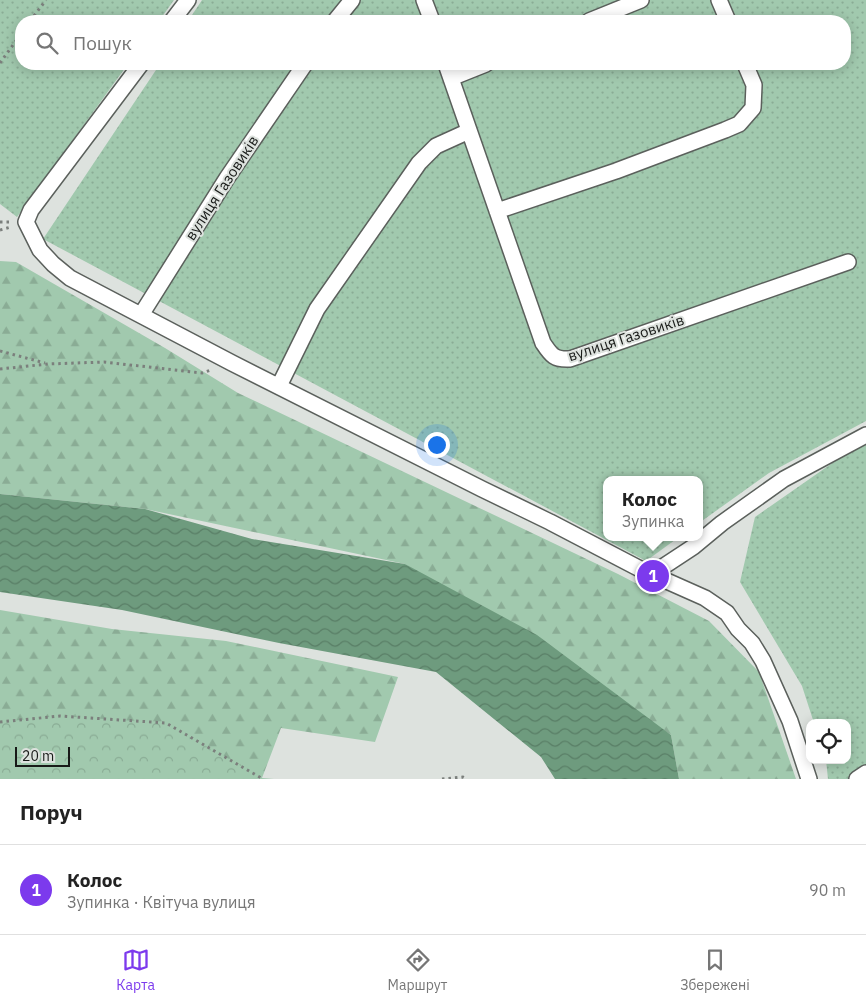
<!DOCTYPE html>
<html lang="uk">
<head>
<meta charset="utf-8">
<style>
	body { margin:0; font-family:"IBM Plex Sans",sans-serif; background:#f6f6f6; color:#222 }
	.controls { position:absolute; right:15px; bottom:15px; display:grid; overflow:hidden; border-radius:10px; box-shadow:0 2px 12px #0003 }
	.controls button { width:45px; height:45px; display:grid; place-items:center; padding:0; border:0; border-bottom:1px solid #e0e0e0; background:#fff; color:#222; font:25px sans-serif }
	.scale { position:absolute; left:15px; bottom:12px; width:55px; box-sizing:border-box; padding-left:5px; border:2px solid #181a18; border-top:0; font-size:14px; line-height:18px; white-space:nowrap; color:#181a18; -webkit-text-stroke:4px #dde2de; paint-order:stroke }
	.you { position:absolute; left:436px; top:444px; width:18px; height:18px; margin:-12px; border:4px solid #fff; border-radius:50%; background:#1a73e8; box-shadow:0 0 0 8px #1a73e833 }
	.badge { display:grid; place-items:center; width:32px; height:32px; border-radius:50%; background:#7c3aed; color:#fff; font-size:16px; font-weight:700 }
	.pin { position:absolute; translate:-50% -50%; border:2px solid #fff; box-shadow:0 1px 5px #0006 }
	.popup { position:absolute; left:603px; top:476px; width:100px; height:65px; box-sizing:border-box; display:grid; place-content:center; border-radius:10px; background:#fff; filter:drop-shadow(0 1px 4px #0005); font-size:16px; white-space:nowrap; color:#767676 }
	.popup b { font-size:19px; color:#222 }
	.popup::after { content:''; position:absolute; left:50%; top:100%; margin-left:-10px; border:10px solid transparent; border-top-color:#fff }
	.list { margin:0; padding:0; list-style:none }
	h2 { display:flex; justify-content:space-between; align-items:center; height:65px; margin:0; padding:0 20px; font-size:21px }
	h2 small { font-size:16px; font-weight:400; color:#767676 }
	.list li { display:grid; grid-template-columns:32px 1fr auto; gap:15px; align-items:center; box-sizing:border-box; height:90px; padding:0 20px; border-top:1px solid #e0e0e0 }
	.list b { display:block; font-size:19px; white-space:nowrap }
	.list p { margin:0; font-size:16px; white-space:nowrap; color:#767676 }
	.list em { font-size:16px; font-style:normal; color:#767676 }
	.icon { flex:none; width:28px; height:28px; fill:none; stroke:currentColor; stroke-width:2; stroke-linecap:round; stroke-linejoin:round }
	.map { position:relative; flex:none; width:866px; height:779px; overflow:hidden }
	.search { position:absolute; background:#fff; box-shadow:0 2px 12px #0003; left:15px; right:15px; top:15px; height:55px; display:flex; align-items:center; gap:12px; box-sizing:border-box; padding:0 18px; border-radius:20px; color:#767676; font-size:19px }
	.sheet { height:155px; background:#fff }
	nav { display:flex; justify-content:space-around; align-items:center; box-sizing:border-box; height:70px; border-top:1px solid #e0e0e0; background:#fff; font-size:14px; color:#767676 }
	nav a { display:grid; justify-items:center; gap:2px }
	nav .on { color:#7c3aed }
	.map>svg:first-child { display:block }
</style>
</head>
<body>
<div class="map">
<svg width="866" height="779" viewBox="0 0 866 779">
	<defs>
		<pattern id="forest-firs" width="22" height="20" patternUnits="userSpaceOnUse" patternTransform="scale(1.25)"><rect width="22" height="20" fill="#a1c9ae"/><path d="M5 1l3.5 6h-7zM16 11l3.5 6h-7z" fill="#8aac95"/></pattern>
		<pattern id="park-crowns" width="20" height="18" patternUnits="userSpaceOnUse" patternTransform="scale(1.25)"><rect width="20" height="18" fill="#a1c9ae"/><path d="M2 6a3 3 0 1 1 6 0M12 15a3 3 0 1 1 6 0" fill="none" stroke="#8aac95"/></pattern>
		<pattern id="garden-dots" width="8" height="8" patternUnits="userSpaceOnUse" patternTransform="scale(1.25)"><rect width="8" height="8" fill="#a1c9ae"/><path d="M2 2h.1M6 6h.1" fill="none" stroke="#8aac95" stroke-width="1.8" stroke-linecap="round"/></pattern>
		<pattern id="water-waves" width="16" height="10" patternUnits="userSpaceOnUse" patternTransform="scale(1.25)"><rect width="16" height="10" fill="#6e9b7e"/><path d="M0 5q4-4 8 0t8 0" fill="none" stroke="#597e66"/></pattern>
	</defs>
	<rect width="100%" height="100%" fill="#dde2de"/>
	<path fill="url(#forest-firs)" d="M0,261L16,262L165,348L238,393L618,574L709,621L759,672L796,779H679L671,735L405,564L145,509L0,494Z
		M0,610L112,629L226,641L398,677L375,742L281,728L262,778L274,779H0Z"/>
	<path fill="url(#park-crowns)" d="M60,716L166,723L262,778V779H0V722Z"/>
	<path fill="url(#garden-dots)" d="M0,0H174L159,21H21V64H128L17,217L0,204Z
		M202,0H866V421L769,473L699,523V480H607V537H679L646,561L43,239L160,64H845V21H188Z
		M866,444V779H828L826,760H847V723H814L802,686L740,582L755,517L841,457Z"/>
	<path fill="url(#water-waves)" d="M0,494L145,509L252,539L405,564L537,635L671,735L679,779H555L541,757L436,672L279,643L122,610L0,592Z"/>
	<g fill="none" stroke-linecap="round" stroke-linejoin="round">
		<g stroke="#5b605c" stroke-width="18">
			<path id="street" d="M424,0L432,21
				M719,0L728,21
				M172,21L188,0
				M335,21L352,0
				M589,21L641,0
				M141,64L31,210L26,222L40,250L53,264L70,278L232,363L482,489L550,522L642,570L705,598L727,613L738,629L752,643L763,661L790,721L809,779
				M446,64L543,343C551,355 554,360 570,359L848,262
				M451,78L486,64
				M497,211L616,171L725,130L739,124L753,108L754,85L745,64
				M141,315L227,178L305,64
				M279,386L317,309L419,163L436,146L469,131
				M652,574L693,547L722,523L784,479L866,435
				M857,779L866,773"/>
		</g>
		<path stroke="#7b7f7c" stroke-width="3" stroke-dasharray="2.5 4" stroke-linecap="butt" d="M30,21L46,0
			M0,63L21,34
			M0,222H11
			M0,230L11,227
			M0,351L45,363
			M0,369L48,364L104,362L202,373L211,370
			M0,722L60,716L166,723L263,779
			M442,779L463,777L467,779"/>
		<use href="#street" stroke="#fff" stroke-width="15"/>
	</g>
	<g text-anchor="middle" stroke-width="4" stroke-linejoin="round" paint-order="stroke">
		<g font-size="15" fill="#181a18" stroke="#dde2de">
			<text transform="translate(222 188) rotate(-57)" y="5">вулиця Газовиків</text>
			<text transform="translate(626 338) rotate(-18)" y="5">вулиця Газовиків</text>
		</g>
	</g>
</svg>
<div class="controls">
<button><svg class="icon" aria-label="locate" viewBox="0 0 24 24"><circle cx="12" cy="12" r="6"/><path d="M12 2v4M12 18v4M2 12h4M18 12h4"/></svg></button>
</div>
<div class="scale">20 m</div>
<div class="you"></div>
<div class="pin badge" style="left:653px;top:576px">1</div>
<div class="popup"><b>Колос</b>Зупинка</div>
<div class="search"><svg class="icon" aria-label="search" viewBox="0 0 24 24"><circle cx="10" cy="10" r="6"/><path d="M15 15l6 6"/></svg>Пошук</div>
</div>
<section class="sheet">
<h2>Поруч<small></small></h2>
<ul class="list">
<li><span class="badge">1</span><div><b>Колос</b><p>Зупинка · Квітуча вулиця</p></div><em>90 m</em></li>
</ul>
</section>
<nav>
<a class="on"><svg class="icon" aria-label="map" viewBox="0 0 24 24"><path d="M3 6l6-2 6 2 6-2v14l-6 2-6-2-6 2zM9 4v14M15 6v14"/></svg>Карта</a>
<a><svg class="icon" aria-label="directions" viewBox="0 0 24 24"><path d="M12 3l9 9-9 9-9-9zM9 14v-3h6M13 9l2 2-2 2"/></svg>Маршрут</a>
<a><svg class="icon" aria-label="saved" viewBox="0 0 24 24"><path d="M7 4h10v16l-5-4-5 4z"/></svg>Збережені</a>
</nav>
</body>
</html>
